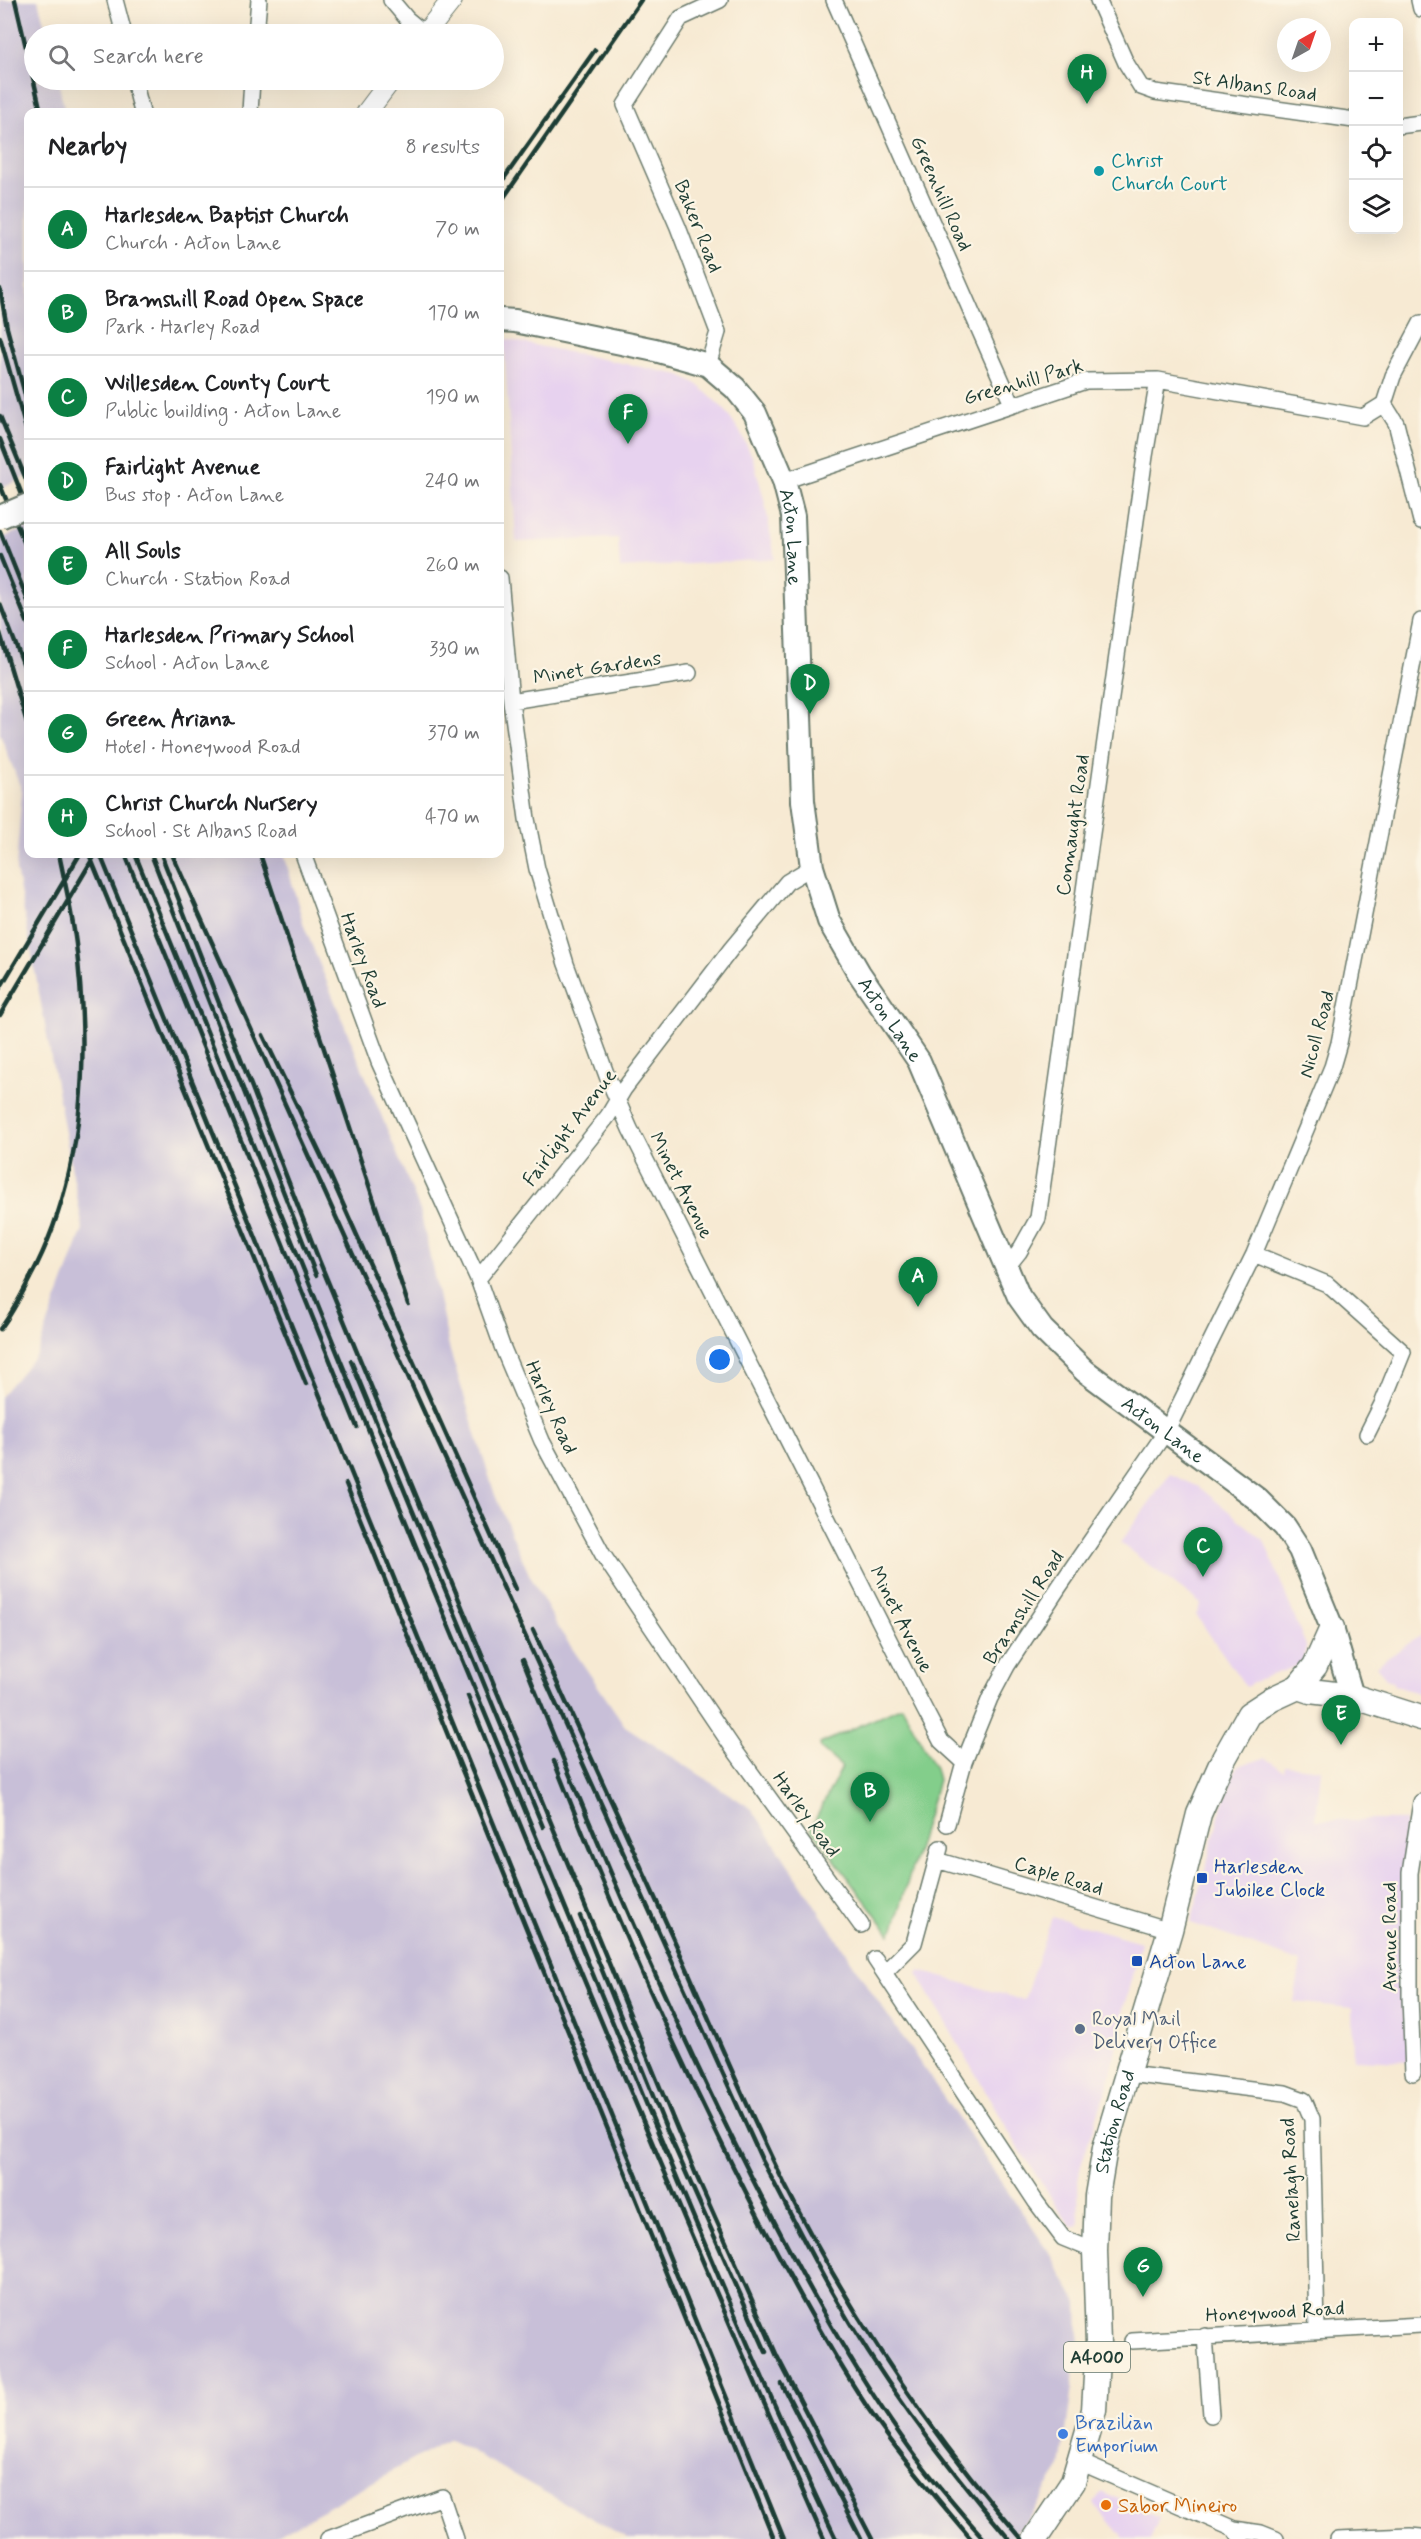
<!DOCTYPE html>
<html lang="en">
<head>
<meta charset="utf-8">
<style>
	body { margin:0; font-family:Mynerve,sans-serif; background:#f6f6f6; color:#202124 }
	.controls { position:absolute; right:18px; top:18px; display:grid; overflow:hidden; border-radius:12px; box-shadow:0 6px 24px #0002 }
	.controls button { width:54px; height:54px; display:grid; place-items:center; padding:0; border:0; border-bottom:2px solid #e0e0e0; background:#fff; color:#202124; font:30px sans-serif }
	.compass { position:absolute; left:1277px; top:18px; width:54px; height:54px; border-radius:50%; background:#fff; box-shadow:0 6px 24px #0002; rotate:40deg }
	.you { position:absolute; left:720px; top:1360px; width:21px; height:21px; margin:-15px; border:4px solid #fff; border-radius:50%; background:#1a73e8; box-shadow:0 0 0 9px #1a73e833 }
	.badge { display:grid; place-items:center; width:39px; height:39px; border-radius:50%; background:#0b8043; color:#fff; font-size:20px; font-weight:700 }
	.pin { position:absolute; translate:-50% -50px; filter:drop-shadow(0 2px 3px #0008) }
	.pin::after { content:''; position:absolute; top:32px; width:21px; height:18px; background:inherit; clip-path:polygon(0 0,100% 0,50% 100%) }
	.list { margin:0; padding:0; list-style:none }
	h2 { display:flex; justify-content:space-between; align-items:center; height:78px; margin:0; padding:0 24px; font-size:26px }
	h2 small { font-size:20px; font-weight:400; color:#757577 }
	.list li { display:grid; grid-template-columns:39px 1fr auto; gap:18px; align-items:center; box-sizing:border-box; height:84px; padding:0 24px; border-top:2px solid #e0e0e0 }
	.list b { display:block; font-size:22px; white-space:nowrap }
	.list p { margin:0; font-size:20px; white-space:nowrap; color:#757577 }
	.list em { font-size:20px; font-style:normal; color:#757577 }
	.icon { flex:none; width:33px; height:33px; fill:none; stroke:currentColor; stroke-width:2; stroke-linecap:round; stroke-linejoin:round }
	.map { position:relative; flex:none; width:1421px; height:2539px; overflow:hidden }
	.search { position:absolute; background:#fff; box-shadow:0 6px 24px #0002; left:24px; top:24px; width:480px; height:66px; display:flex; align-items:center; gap:15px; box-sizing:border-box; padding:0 21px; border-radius:33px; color:#757577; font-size:22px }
	.panel { position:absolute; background:#fff; box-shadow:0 6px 24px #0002; left:24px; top:108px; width:480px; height:750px; border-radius:12px }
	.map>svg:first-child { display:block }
</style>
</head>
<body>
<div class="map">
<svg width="1421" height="2539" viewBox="0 0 1421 2539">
	<rect width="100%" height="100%" fill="#fcf5e5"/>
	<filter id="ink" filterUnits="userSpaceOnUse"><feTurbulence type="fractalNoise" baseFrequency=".0167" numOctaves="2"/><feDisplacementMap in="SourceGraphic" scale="12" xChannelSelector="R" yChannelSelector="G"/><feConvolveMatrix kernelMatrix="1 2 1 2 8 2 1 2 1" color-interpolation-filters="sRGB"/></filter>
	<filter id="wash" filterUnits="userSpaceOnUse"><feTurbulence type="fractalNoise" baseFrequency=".008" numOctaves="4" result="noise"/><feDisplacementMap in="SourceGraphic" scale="24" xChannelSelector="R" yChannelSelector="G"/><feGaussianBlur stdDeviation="1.35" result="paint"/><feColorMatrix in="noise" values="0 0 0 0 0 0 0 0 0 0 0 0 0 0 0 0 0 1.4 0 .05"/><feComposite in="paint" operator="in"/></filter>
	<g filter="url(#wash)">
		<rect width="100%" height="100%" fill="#f7ead3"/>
		<path fill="#e7d2ef" d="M504,339L680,375L697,384L725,410L739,430L753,458L765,503L775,559L620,568L618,538L516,542Z
			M1170,1474L1199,1487L1264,1540L1306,1646L1303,1664L1260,1679L1246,1687L1196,1615L1201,1604L1120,1543Z
			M1421,1635V1694L1393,1685L1394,1682L1387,1679L1376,1666Z
			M1265,1758L1284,1771L1285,1765L1321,1769L1316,1820H1406L1404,2012L1411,2062L1353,2060L1352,2008L1294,2002L1301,1962L1191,1923L1220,1813L1237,1766Z
			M1052,1917L1141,1942L1123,2010L1110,2079L1081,2164L1078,2181L1079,2225L1071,2227L1018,2147L918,1975L920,1971L1024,2000Z
			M1101,2491L1160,2517L1150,2539H1124L1094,2504Z"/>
		<path fill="#c8bfd8" d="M0,0H38L47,34H34V80H58L65,112H28V476L0,489Z
			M28,527V854H284L304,926L420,1210L450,1351L495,1495L529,1574L559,1629L625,1726L752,1809L869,1988L1051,2255L1078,2303L1079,2337L1061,2467L1024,2524L1008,2539H629L449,2439L272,2539H0V1397L37,1354L83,1229L16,869L22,791L0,734V539Z"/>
		<path fill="#83ce8b" stroke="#518660" stroke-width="1.5" d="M902,1706L935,1768L938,1780L894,1928L890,1934L811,1828L842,1767L821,1749L820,1744Z"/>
	</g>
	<g filter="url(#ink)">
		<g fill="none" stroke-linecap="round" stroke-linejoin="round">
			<g stroke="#6b7a6c" stroke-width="18">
				<path id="minor" d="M115,0L124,34
					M391,0L407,19L425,34
					M834,0L1012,404
					M1098,0L1126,63L1141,87L1155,92L1354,120
					M1419,0L1421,9
					M256,34L259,0
					M134,80L142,112
					M250,112L252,80
					M1398,126L1421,123
					M1421,323L1393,376L1384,404L1396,423L1421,521
					M708,365L718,332L678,227L625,105L681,18L720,0
					M784,481L1086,381L1158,380L1363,417L1384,404
					M500,578L511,701L527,819L537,869L566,964L607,1076L630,1129L917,1695L941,1741L964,1762
					M511,701L689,673
					M303,854L379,1062L478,1279L502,1346L542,1441L603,1555L733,1748L861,1925
					M1254,1254L1327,1284L1403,1352L1382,1404L1367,1434
					M1007,1267L1019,1252L1038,1218L1145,456L1158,380
					M478,1279L608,1116L624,1089L731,949L787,882L812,867
					M947,1824L964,1762L990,1698L1007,1666L1059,1587L1167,1430L1254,1254L1332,1067L1339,1043L1421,621
					M937,1860L1170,1930
					M875,1959L1036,2202L1063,2238L1095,2251
					M885,1972L914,1943L940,1848
					M1413,2073L1410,1997V1873L1421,1802
					M1128,2074L1285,2093L1304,2100L1312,2119L1317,2329
					M1205,2336L1211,2415
					M1132,2341L1421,2325
					M1080,2462L1234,2529L1241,2539
					M1234,2529L1261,2533L1276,2539
					M328,2539L442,2497L456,2539
					M1338,2539L1410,2536L1421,2537"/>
			</g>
			<g stroke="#6b7a6c" stroke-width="22">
				<path id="tertiary" d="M425,34L452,0
					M367,112L391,80"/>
			</g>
			<g stroke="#6b7a6c" stroke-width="26">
				<g id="secondary">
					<path id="s1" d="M500,320L515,321L655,350L708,365L735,388L755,413L784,481L793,516L803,801L812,867L829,921L859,973L919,1061L1019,1297L1042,1329L1085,1371L1257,1499L1285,1527L1300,1550L1332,1628L1352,1696"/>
				</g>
			</g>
			<g stroke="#6b7a6c" stroke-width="27">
				<g id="primary">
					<path d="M1298,1687L1315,1666L1332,1628"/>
					<path id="s2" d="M1035,2539L1073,2482L1094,2410L1098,2343L1095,2251L1097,2196L1105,2148L1170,1930L1199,1814L1222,1762L1249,1714L1272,1699L1298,1687L1310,1691L1352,1696L1421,1718"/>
				</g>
			</g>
			<use href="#minor" stroke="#fff" stroke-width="15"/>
			<use href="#tertiary" stroke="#fff" stroke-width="20"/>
			<use href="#secondary" stroke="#fff" stroke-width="22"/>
			<use href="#primary" stroke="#fff" stroke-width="24"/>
			<path stroke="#1f3d34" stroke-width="4.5" d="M15,0L41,112
				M500,184L595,50
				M500,203L641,0
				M0,289L7,328L27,402
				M0,337L28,436
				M0,416L28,484
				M0,439L28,510
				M0,485L28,551
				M0,531L28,601
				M0,556L28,624
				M0,604L28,676
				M0,633L28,726
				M89,854L306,1384
				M100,854L784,2539
				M125,854L357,1427
				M135,854C269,1188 405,1523 544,1856C639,2084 730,2315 836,2539
				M151,854L316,1275
				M161,854L319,1260L697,2177L777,2356L872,2539
				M172,854L762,2160C786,2205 808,2250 833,2294C882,2381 944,2463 1009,2539
				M260,854L408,1304
				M0,988L80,854
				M0,1015L95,855
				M263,1035L326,1166L515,1589
				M0,1329C12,1314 21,1296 30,1278C85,1176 90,1057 76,944C72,913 65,883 59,854
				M351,1361L543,1827
				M346,1484L774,2539
				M533,1630C584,1741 634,1851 684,1962C717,2037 749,2112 785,2185C849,2312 929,2432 1022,2539
				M523,1660C594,1837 668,2012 754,2182C801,2274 850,2366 911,2450C933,2481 959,2510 984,2539
				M468,1696C582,1979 700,2260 824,2539
				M554,1761C604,1889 658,2014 719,2138C762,2226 807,2313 860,2396C892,2447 933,2493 971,2539
				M580,1916L666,2128L766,2352
				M782,2384L861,2539"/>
			<g stroke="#6b7a6c" stroke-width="26" stroke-linecap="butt">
				<path id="secondary-bridge" d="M0,517L28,505"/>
			</g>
			<use href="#secondary-bridge" stroke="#fff" stroke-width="22"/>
		</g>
	</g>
	<circle fill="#0f9aa8" stroke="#fcf5e5" stroke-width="2" cx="1099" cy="171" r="6"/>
	<g fill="#1a4fb4" stroke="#fcf5e5" stroke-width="2">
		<rect x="1196" y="1872" width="12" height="12" rx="3"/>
		<rect x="1131" y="1955" width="12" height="12" rx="3"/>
	</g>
	<circle fill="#5c6f8a" stroke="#fcf5e5" stroke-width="2" cx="1080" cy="2029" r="6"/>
	<circle fill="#3f7fe0" stroke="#fcf5e5" stroke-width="2" cx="1063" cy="2434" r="6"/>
	<circle fill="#e8710a" stroke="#fcf5e5" stroke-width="2" cx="1106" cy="2505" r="6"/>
	<g text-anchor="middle" stroke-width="4.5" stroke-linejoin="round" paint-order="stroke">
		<rect fill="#fcf5e5" stroke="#617469" stroke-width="1.5" x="1064" y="2342" width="66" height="30" rx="4.5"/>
		<g font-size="18" font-weight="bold" fill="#1f3d34">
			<text x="1097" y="2363">A4000</text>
		</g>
		<g font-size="20" fill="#1f3d34" stroke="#fcf5e5">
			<text transform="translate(1255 85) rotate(8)" y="7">St Albans Road</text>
			<text transform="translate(942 193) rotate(66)" y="7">Greenhill Road</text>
			<text transform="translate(699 226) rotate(68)" y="7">Baker Road</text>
			<text transform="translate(1023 381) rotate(-16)" y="7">Greenhill Park</text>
			<text dy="7" stroke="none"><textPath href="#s1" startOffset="411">Acton Lane</textPath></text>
			<text transform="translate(597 667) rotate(-9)" y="7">Minet Gardens</text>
			<text transform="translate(1072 825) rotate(-82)" y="7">Connaught Road</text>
			<text transform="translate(364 960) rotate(70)" y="7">Harley Road</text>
			<text dy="7" stroke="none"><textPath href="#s1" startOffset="915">Acton Lane</textPath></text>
			<text transform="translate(1316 1034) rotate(-75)" y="7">Nicoll Road</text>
			<text transform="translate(569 1127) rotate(-53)" y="7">Fairlight Avenue</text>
			<text transform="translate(682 1185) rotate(63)" y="7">Minet Avenue</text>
			<text transform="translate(552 1407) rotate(66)" y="7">Harley Road</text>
			<text dy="7" stroke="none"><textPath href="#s1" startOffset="1419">Acton Lane</textPath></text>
			<text transform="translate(1023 1607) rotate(-57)" y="7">Bramshill Road</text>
			<text transform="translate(902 1619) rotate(63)" y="7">Minet Avenue</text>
			<text transform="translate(807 1814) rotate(54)" y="7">Harley Road</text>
			<text transform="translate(1059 1875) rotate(17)" y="7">Caple Road</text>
			<text transform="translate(1389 1937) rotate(-90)" y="7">Avenue Road</text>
			<text dy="7" stroke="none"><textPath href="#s2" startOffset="434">Station Road</textPath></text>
			<text transform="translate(1290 2180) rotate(-93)" y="7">Ranelagh Road</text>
			<text transform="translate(1275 2311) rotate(-3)" y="7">Honeywood Road</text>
		</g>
		<g font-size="20" fill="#0d838f" stroke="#fcf5e5" text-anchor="start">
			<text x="1111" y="167">Christ<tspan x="1111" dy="23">Church Court</tspan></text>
		</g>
		<g font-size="20" fill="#164399" stroke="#fcf5e5" text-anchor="start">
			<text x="1214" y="1873">Harlesden<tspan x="1214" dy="23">Jubilee Clock</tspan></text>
			<text x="1149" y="1968">Acton Lane</text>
		</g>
		<g font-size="20" fill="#4e5e75" stroke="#fcf5e5" text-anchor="start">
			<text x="1092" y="2025">Royal Mail<tspan x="1092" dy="23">Delivery Office</tspan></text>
		</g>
		<g font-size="20" fill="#366cbe" stroke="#fcf5e5" text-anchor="start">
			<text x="1075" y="2429">Brazilian<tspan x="1075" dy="23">Emporium</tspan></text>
		</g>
		<g font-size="20" fill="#c56008" stroke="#fcf5e5" text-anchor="start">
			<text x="1118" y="2512">Sabor Mineiro</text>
		</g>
	</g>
</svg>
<div class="controls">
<button>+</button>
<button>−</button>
<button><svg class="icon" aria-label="locate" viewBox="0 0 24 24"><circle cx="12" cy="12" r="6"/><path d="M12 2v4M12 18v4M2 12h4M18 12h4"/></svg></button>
<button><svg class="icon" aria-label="layers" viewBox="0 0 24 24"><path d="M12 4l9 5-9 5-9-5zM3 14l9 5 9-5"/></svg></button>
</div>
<svg class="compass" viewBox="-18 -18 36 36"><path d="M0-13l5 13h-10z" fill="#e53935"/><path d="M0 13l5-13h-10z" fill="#757577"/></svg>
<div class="you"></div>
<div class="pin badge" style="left:918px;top:1307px">A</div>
<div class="pin badge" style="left:870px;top:1822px">B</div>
<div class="pin badge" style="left:1203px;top:1577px">C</div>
<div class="pin badge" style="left:810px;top:714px">D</div>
<div class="pin badge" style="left:1341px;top:1745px">E</div>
<div class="pin badge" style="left:628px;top:444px">F</div>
<div class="pin badge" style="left:1143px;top:2297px">G</div>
<div class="pin badge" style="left:1087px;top:104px">H</div>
<div class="search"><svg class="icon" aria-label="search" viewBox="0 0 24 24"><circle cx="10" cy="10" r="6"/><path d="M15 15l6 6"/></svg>Search here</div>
<section class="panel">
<h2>Nearby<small>8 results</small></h2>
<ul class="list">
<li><span class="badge">A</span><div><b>Harlesden Baptist Church</b><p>Church · Acton Lane</p></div><em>70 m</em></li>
<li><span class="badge">B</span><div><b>Bramshill Road Open Space</b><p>Park · Harley Road</p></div><em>170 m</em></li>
<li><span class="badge">C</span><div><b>Willesden County Court</b><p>Public building · Acton Lane</p></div><em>190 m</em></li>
<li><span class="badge">D</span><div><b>Fairlight Avenue</b><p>Bus stop · Acton Lane</p></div><em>240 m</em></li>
<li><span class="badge">E</span><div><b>All Souls</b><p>Church · Station Road</p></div><em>260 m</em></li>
<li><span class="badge">F</span><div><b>Harlesden Primary School</b><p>School · Acton Lane</p></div><em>330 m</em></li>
<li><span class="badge">G</span><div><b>Green Ariana</b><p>Hotel · Honeywood Road</p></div><em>370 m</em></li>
<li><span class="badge">H</span><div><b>Christ Church Nursery</b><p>School · St Albans Road</p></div><em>470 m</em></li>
</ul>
</section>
</div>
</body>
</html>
